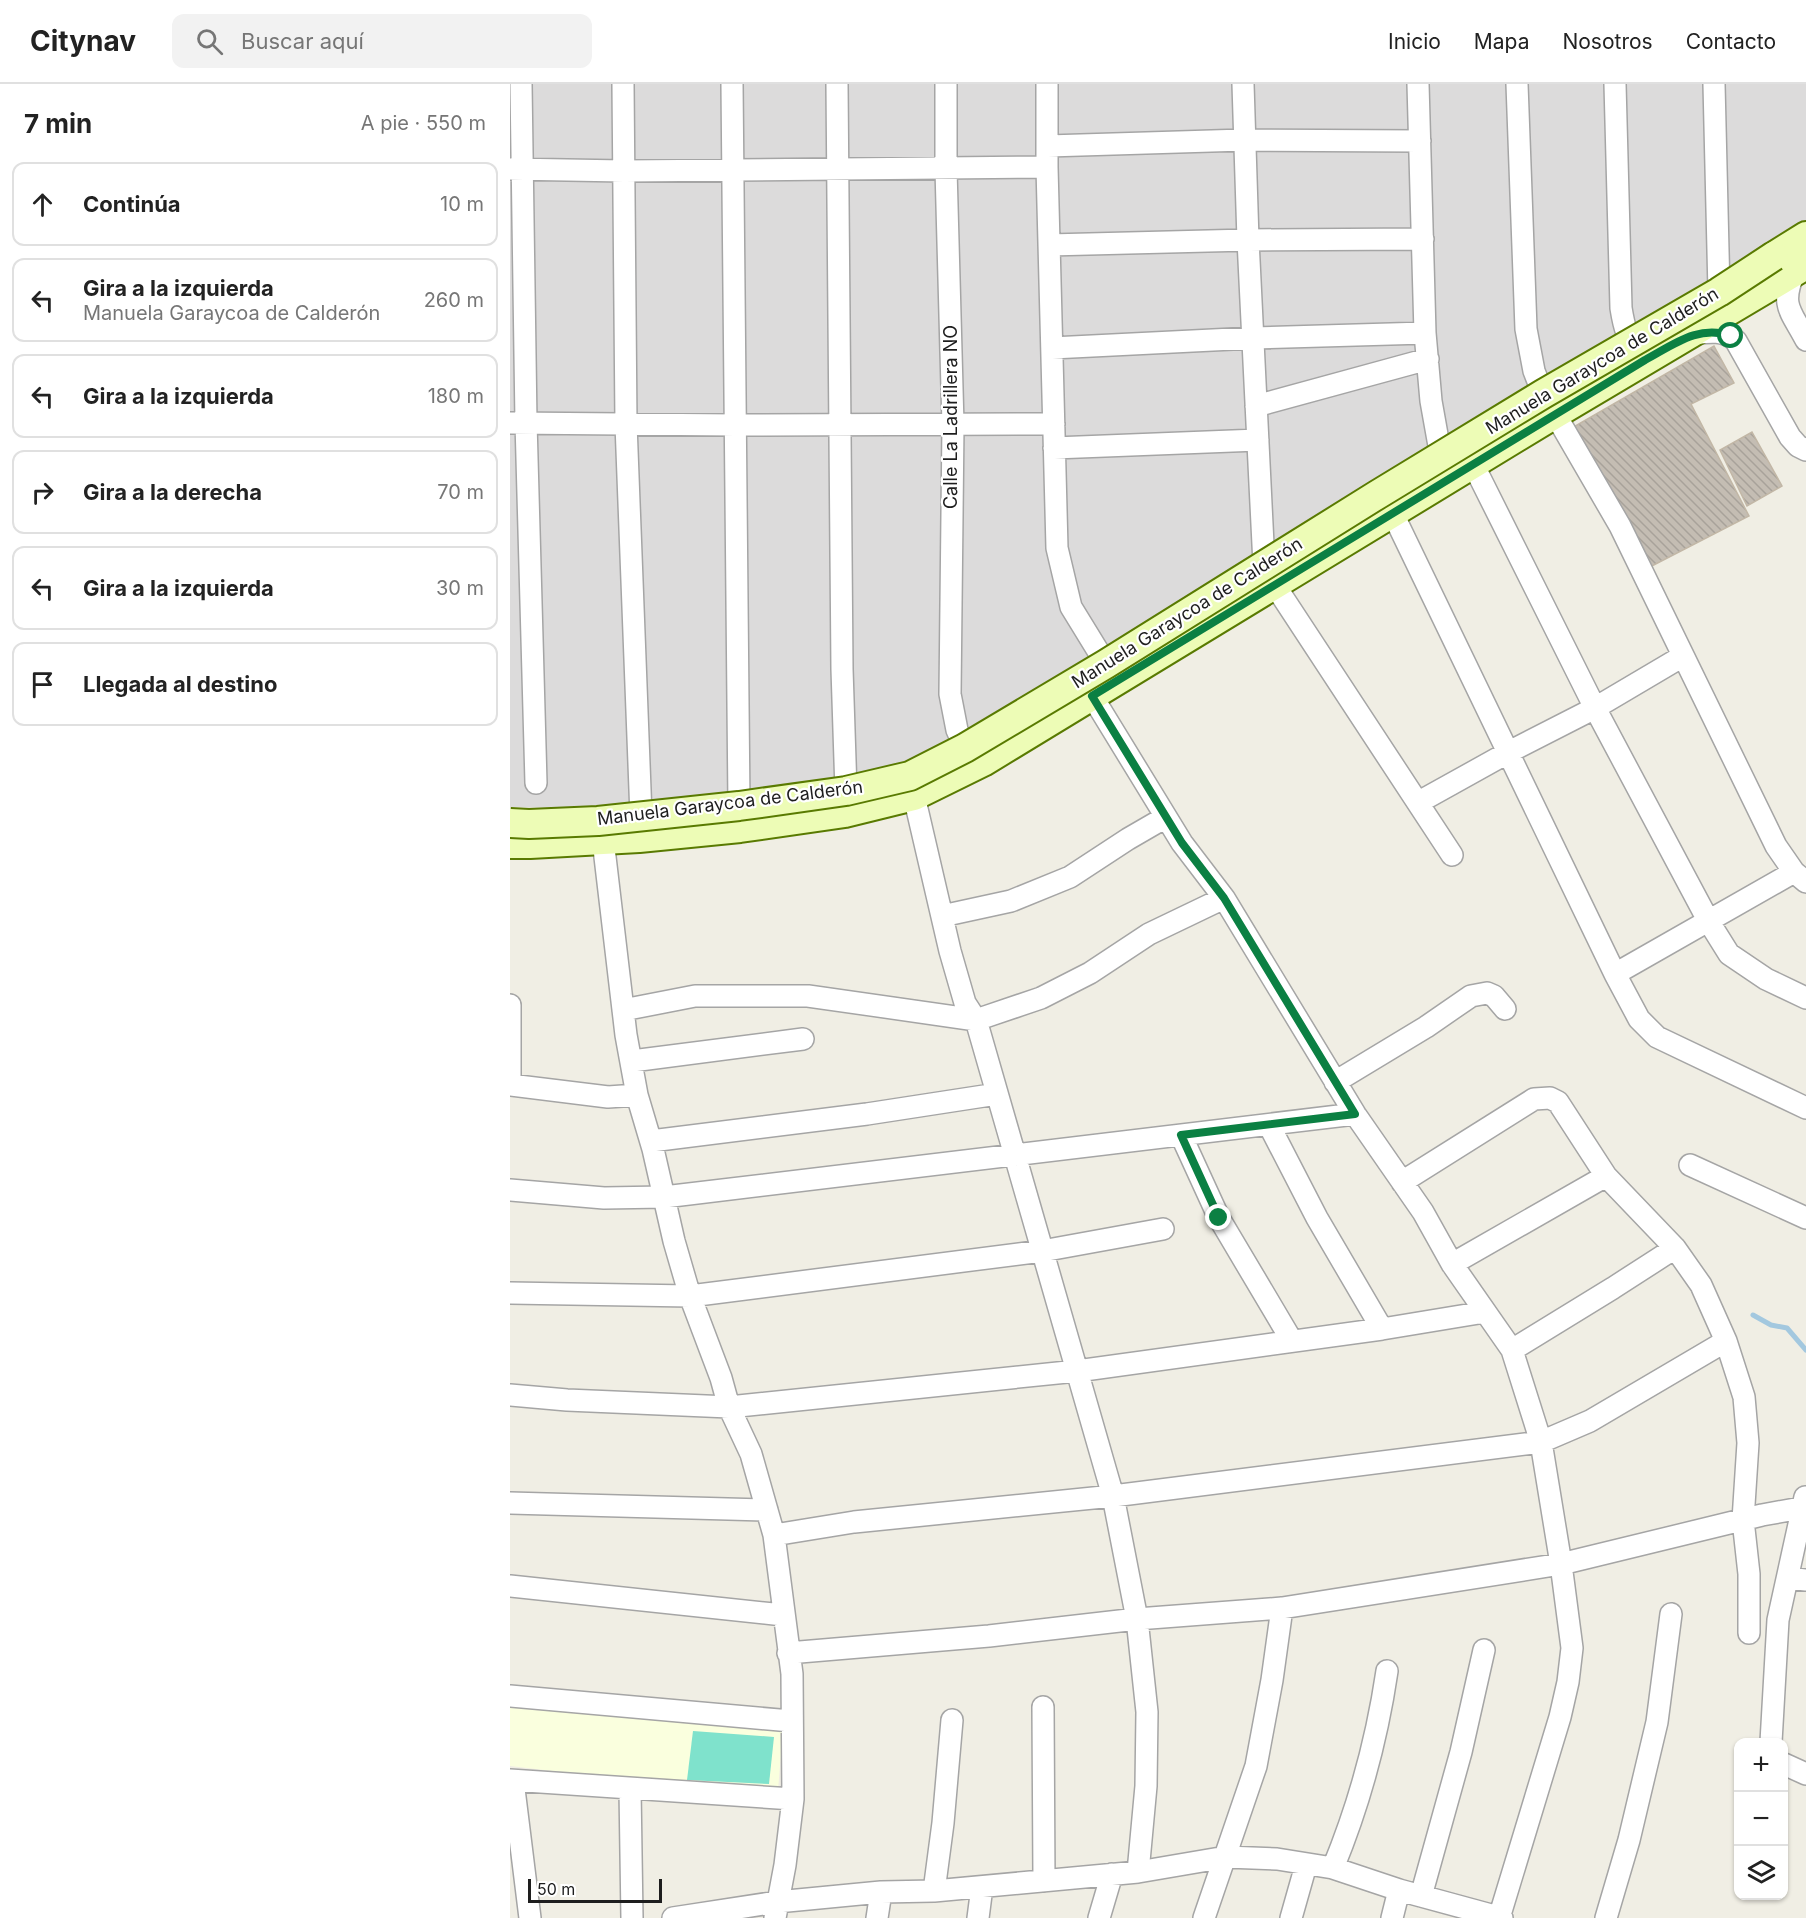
<!DOCTYPE html>
<html lang="es">
<head>
<meta charset="utf-8">
<style>
	body { margin:0; font-family:Inter,sans-serif; background:#f2f2f2; color:#222 }
	.controls { position:absolute; right:18px; bottom:18px; display:grid; overflow:hidden; border-radius:12px; box-shadow:0 2px 4px #0004 }
	.controls button { width:54px; height:54px; display:grid; place-items:center; padding:0; border:0; border-bottom:2px solid #e0e0e0; background:#fff; color:#222; font:30px sans-serif }
	.scale { position:absolute; left:18px; bottom:15px; width:134px; box-sizing:border-box; padding-left:6px; border:3px solid #1e1e1e; border-top:0; font-size:16px; line-height:21px; white-space:nowrap; color:#1e1e1e; -webkit-text-stroke:4px #fff; paint-order:stroke }
	.stop { position:absolute; width:18px; height:18px; margin:-14px; border:4px solid #0b8043; border-radius:50%; background:#fff }
	.stop.end { background:#0b8043; border-color:#fff; box-shadow:0 2px 6px #0008 }
	.list { margin:0; padding:0; list-style:none }
	h2 { display:flex; justify-content:space-between; align-items:center; height:78px; margin:0; padding:0 24px; font-size:26px }
	h2 small { font-size:20px; font-weight:400; color:#767676 }
	.list li { display:grid; grid-template-columns:39px 1fr auto; gap:18px; align-items:center; box-sizing:border-box; height:84px; margin:0 12px 12px; padding:0 12px; border:2px solid #e0e0e0; border-radius:12px }
	.list b { display:block; font-size:22px; white-space:nowrap }
	.list p { margin:0; font-size:20px; white-space:nowrap; color:#767676 }
	.list em { font-size:20px; font-style:normal; color:#767676 }
	.icon { flex:none; width:33px; height:33px; fill:none; stroke:currentColor; stroke-width:2; stroke-linecap:round; stroke-linejoin:round }
	.map { position:relative; flex:none; width:1296px; height:1834px; overflow:hidden }
	header { display:flex; align-items:center; gap:36px; box-sizing:border-box; height:84px; padding:0 30px; background:#fff; border-bottom:2px solid #e0e0e0 }
	header strong { font-size:28px }
	nav { display:flex; gap:33px; margin-inline-start:auto; font-size:21px }
	.search { width:420px; height:54px; background:#f2f2f2; display:flex; align-items:center; gap:15px; box-sizing:border-box; padding:0 21px; border-radius:12px; color:#767676; font-size:22px }
	main { display:flex }
	aside { flex:1; background:#fff }
	.map>svg:first-child { display:block }
</style>
</head>
<body>
<header>
<strong>Citynav</strong>
<div class="search"><svg class="icon" aria-label="search" viewBox="0 0 24 24"><circle cx="10" cy="10" r="6"/><path d="M15 15l6 6"/></svg>Buscar aquí</div>
<nav><a>Inicio</a><a>Mapa</a><a>Nosotros</a><a>Contacto</a></nav>
</header>
<main>
<aside>
<h2>7 min<small>A pie · 550 m</small></h2>
<ul class="list">
<li><svg class="icon" aria-label="ahead" viewBox="0 0 24 24"><path d="M12 20V5M6 11l6-6 6 6"/></svg><div><b>Continúa</b></div><em>10 m</em></li>
<li><svg class="icon" aria-label="left" viewBox="0 0 24 24"><path d="M17 20v-9H6M10 6l-5 5 5 5"/></svg><div><b>Gira a la izquierda</b><p>Manuela Garaycoa de Calderón</p></div><em>260 m</em></li>
<li><svg class="icon" aria-label="left" viewBox="0 0 24 24"><path d="M17 20v-9H6M10 6l-5 5 5 5"/></svg><div><b>Gira a la izquierda</b></div><em>180 m</em></li>
<li><svg class="icon" aria-label="right" viewBox="0 0 24 24"><path d="M7 20v-9h11M14 6l5 5-5 5"/></svg><div><b>Gira a la derecha</b></div><em>70 m</em></li>
<li><svg class="icon" aria-label="left" viewBox="0 0 24 24"><path d="M17 20v-9H6M10 6l-5 5 5 5"/></svg><div><b>Gira a la izquierda</b></div><em>30 m</em></li>
<li><svg class="icon" aria-label="arrive" viewBox="0 0 24 24"><path d="M6 21V4h12l-3 4 3 4H6"/></svg><div><b>Llegada al destino</b></div></li>
</ul>
</aside>
<div class="map">
<svg width="1296" height="1834" viewBox="0 0 1296 1834">
	<defs>
		<pattern id="building-back-hatch" width="6" height="6" patternUnits="userSpaceOnUse" patternTransform="scale(1.5)"><rect width="6" height="6" fill="#c4bdb3"/><path d="M-1 5l2 2M0 0l6 6M5-1l2 2" fill="none" stroke="#a8a29a"/></pattern>
	</defs>
	<rect width="100%" height="100%" fill="#f0eee4"/>
	<path fill="#dcdbdb" d="M0,0H1296V153L416,671L344,694L112,725L0,723Z"/>
	<path fill="#faffde" d="M0,1619L273,1646L268,1706L137,1698L0,1682Z"/>
	<path fill="#7fe2cc" d="M183,1647L264,1653L259,1700L177,1696Z"/>
	<g fill="none" stroke-linecap="round" stroke-linejoin="round">
		<path stroke="#a3c8df" stroke-width="5" d="M1243,1231L1261,1241L1277,1244L1296,1266"/>
	</g>
	<path fill="url(#building-back-hatch)" stroke="#c2b7a6" stroke-width="1.5" d="M1204,262L1224,299L1181,320L1239,432L1138,484L1060,345Z
		M1242,348L1272,402L1237,422L1210,366Z"/>
	<g fill="none" stroke-linecap="round" stroke-linejoin="round">
		<g stroke="#a5a5a5" stroke-width="24">
			<path id="street" d="M11,0L16,338L26,699
				M113,0L116,340L131,732
				M222,0L229,722
				M327,0L332,585L336,707
				M436,0V85L443,341L440,610L447,646L455,664
				M537,0V83L547,464L561,523L596,580
				M733,0L738,156L754,481
				M908,0L915,249L921,317L931,373
				M1007,0L1016,245L1024,287L1033,310
				M1105,0L1111,224C1114,243 1117,255 1130,270
				M1204,0L1209,208
				M538,62L734,56L910,57
				M0,85L114,87L537,83
				M539,161L738,156L913,155
				M1284,189C1270,222 1281,227 1296,256
				M1183,250C1198,248 1214,245 1226,257L1280,353L1288,362L1296,366
				M542,264L743,254L915,249
				M746,322L918,275
				M1045,330L1110,442L1266,762L1284,788L1296,798
				M0,339L226,341L544,340
				M544,364L748,356
				M963,380L1085,624L1199,838L1219,870L1256,895L1296,914
				M882,428L1105,890L1129,935L1147,953L1296,1024
				M764,500L942,771
				M582,612L672,759L714,814L845,1030L913,1128L942,1180L1002,1266L1031,1358L1051,1480L1062,1564L1058,1598L1050,1633L989,1834
				M404,712L440,867L455,919L466,936L603,1412L627,1535L637,1628L636,1702L628,1788
				M909,718L999,668L1085,624L1173,572
				M93,756L116,951L127,1011L143,1065L164,1157L180,1212L211,1294L219,1323L241,1370L264,1451L282,1590L283,1715L275,1781L265,1834
				M432,832L501,817L560,793L618,755L656,733
				M1105,890L1284,788
				M0,921V1001L98,1013L127,1011
				M113,926L185,912H298L466,936L531,914L580,889L639,850L714,814
				M122,977L293,955
				M825,998L916,943L961,912L977,909L984,912L995,925
				M759,1041L807,1134L872,1245
				M671,1051L709,1134L782,1257
				M141,1057L357,1030L487,1010
				M1180,1081L1296,1134
				M892,1098L1024,1015L1040,1014L1048,1018L1096,1092L1165,1164L1191,1201L1216,1257L1234,1313L1238,1359L1233,1436L1239,1490V1549
				M0,1106L94,1114L154,1113L845,1030
				M942,1180L1096,1092
				M0,1209L180,1212L532,1167L653,1145
				M1002,1266L1103,1204L1165,1164
				M0,1311L57,1316L219,1323L567,1287L872,1245L975,1228
				M0,1419L257,1426
				M264,1451L344,1438L603,1412L1031,1358L1080,1337L1216,1257
				M1278,1494L1296,1496
				M0,1502L273,1531
				M278,1569L479,1552L627,1535L772,1524L1051,1480L1252,1431L1296,1423
				M0,1612L281,1637
				M533,1623L534,1797
				M1261,1658L1268,1536L1295,1413
				M1274,1680L1296,1690
				M0,1696L283,1715
				M3,1697L20,1834
				M120,1705L122,1834
				M823,1784C849,1721 867,1655 877,1587
				M424,1807L433,1739L442,1636
				M911,1812L951,1668L974,1566
				M163,1834L267,1818L371,1808L424,1807L628,1788L716,1773L767,1775L823,1784L889,1806L992,1834
				M367,1834L371,1808
				M468,1834L472,1803
				M589,1834L602,1790
				M694,1834L746,1682L762,1596L772,1524
				M781,1834L796,1781
				M882,1834L889,1806
				M1096,1834L1119,1756L1147,1638L1161,1530"/>
		</g>
		<g stroke="#597a01" stroke-width="32">
			<path id="secondary" d="M1264,172L1296,152
				M0,760H20L129,754L230,744L335,729L404,712L473,678L1045,330L1296,181"/>
		</g>
		<use href="#street" stroke="#fff" stroke-width="21"/>
		<use href="#secondary" stroke="#edfcb6" stroke-width="28"/>
		<g stroke="#597a01" stroke-width="32" stroke-linecap="butt">
			<path id="secondary-bridge" d="M0,739L19,740L88,737L229,722L336,707L400,692L455,664L596,580L867,411L1033,310L1209,208L1264,172"/>
		</g>
		<use href="#secondary-bridge" stroke="#edfcb6" stroke-width="28"/>
	</g>
	<g fill="none" stroke-linecap="round" stroke-linejoin="round">
		<path stroke="#0b8043" stroke-width="8" d="M709,1134L671,1051L845,1030L714,814L672,759L582,612L1135,276C1163,261 1189,240 1221,252"/>
	</g>
	<g text-anchor="middle" stroke-width="4.5" stroke-linejoin="round" paint-order="stroke">
		<g font-size="18" fill="#1e1e1e" stroke="#fff">
			<text transform="translate(1092 277) rotate(-31)" y="6">Manuela Garaycoa de Calderón</text>
			<text transform="translate(441 333) rotate(-90)" y="6">Calle La Ladrillera NO</text>
			<text transform="translate(677 529) rotate(-32)" y="6">Manuela Garaycoa de Calderón</text>
			<text transform="translate(220 719) rotate(-7)" y="6">Manuela Garaycoa de Calderón</text>
		</g>
	</g>
</svg>
<div class="controls">
<button>+</button>
<button>−</button>
<button><svg class="icon" aria-label="layers" viewBox="0 0 24 24"><path d="M12 4l9 5-9 5-9-5zM3 14l9 5 9-5"/></svg></button>
</div>
<div class="scale">50 m</div>
<div class="stop" style="left:1221px;top:252px"></div>
<div class="stop end" style="left:709px;top:1134px"></div>
</div>
</main>
</body>
</html>
